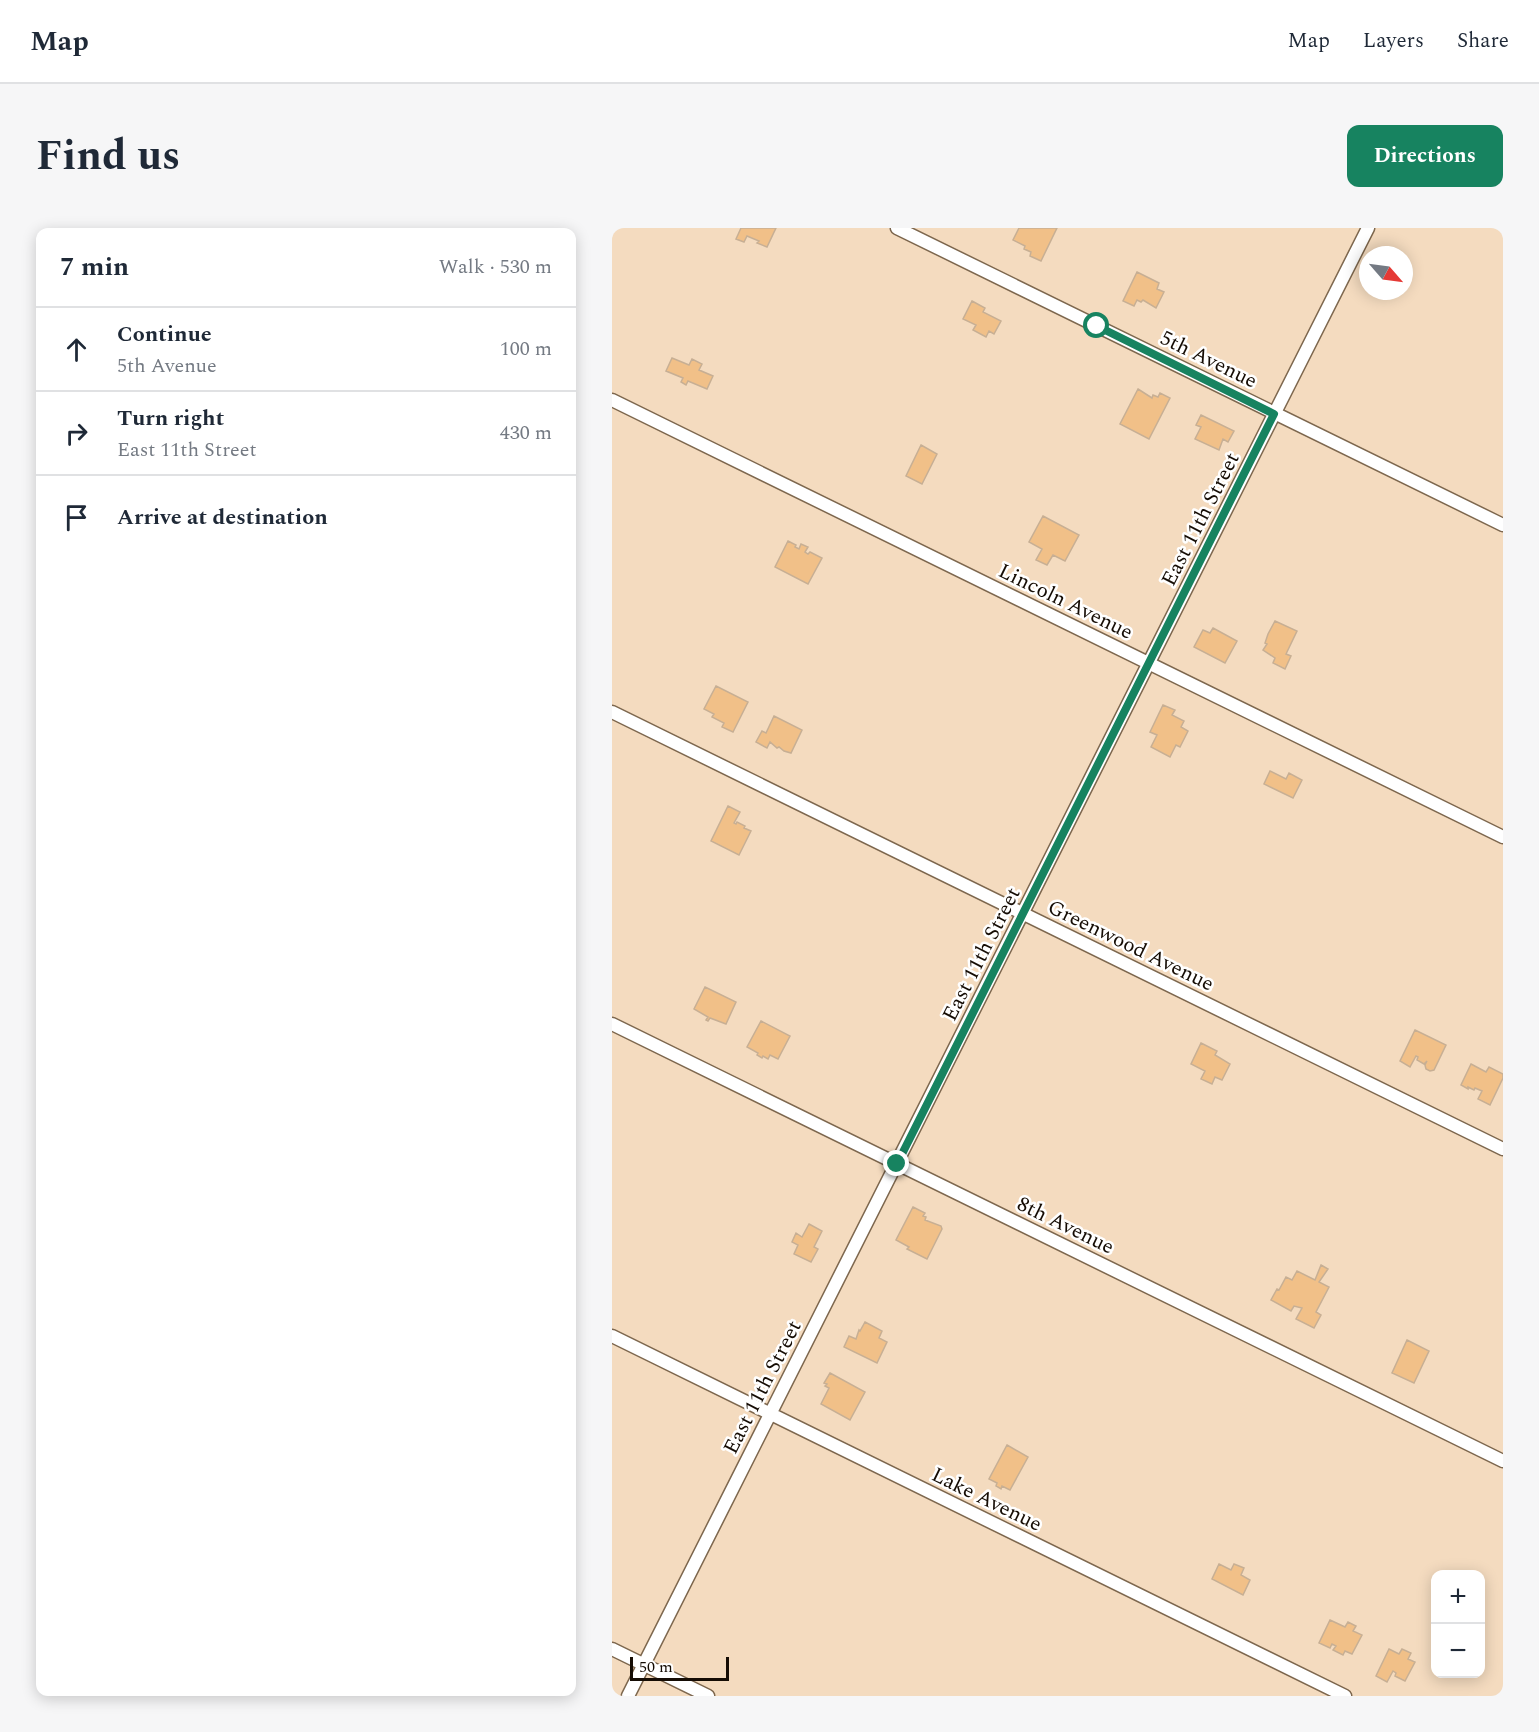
<!DOCTYPE html>
<html lang="en">
<head>
<meta charset="utf-8">
<style>
	body { margin:0; font-family:Spectral,serif; background:#f6f6f7; color:#1f2937 }
	.controls { position:absolute; right:18px; bottom:18px; display:grid; overflow:hidden; border-radius:12px; box-shadow:0 3px 15px #0003 }
	.controls button { width:54px; height:54px; display:grid; place-items:center; padding:0; border:0; border-bottom:2px solid #e0e1e3; background:#fff; color:#1f2937; font:30px sans-serif }
	.compass { position:absolute; left:747px; top:18px; width:54px; height:54px; border-radius:50%; background:#fff; box-shadow:0 3px 15px #0003; rotate:118deg }
	.scale { position:absolute; left:18px; bottom:15px; width:99px; box-sizing:border-box; padding-left:6px; border:3px solid #150c04; border-top:0; font-size:16px; line-height:21px; white-space:nowrap; color:#150c04; -webkit-text-stroke:4px #fff; paint-order:stroke }
	.stop { position:absolute; width:18px; height:18px; margin:-14px; border:4px solid #178360; border-radius:50%; background:#fff }
	.stop.end { background:#178360; border-color:#fff; box-shadow:0 2px 6px #0008 }
	.list { margin:0; padding:0; list-style:none }
	h2 { display:flex; justify-content:space-between; align-items:center; height:78px; margin:0; padding:0 24px; font-size:26px }
	h2 small { font-size:20px; font-weight:400; color:#747a83 }
	.list li { display:grid; grid-template-columns:39px 1fr auto; gap:18px; align-items:center; box-sizing:border-box; height:84px; padding:0 24px; border-top:2px solid #e0e1e3 }
	.list b { display:block; font-size:22px; white-space:nowrap }
	.list p { margin:0; font-size:20px; white-space:nowrap; color:#747a83 }
	.list em { font-size:20px; font-style:normal; color:#747a83 }
	.icon { flex:none; width:33px; height:33px; fill:none; stroke:currentColor; stroke-width:2; stroke-linecap:round; stroke-linejoin:round }
	.map { position:relative; flex:none; width:891px; height:1468px; overflow:hidden; border-radius:12px }
	header { display:flex; align-items:center; gap:36px; box-sizing:border-box; height:84px; padding:0 30px; background:#fff; border-bottom:2px solid #e0e1e3 }
	header strong { font-size:28px }
	nav { display:flex; gap:33px; margin-inline-start:auto; font-size:21px }
	.intro { display:flex; align-items:center; justify-content:space-between; box-sizing:border-box; height:144px; padding:0 36px }
	h1 { margin:0; font-size:42px }
	.button { padding:15px 27px; border-radius:12px; background:#178360; color:#fff; font-size:21px; font-weight:700 }
	main { display:flex; gap:36px; padding:0 36px }
	aside { flex:1; background:#fff; border-radius:12px; box-shadow:0 3px 15px #0003 }
	.map>svg:first-child { display:block }
</style>
</head>
<body>
<header>
<strong>Map</strong>
<nav><a>Map</a><a>Layers</a><a>Share</a></nav>
</header>
<div class="intro"><h1>Find us</h1><a class="button">Directions</a></div>
<main>
<aside>
<h2>7 min<small>Walk · 530 m</small></h2>
<ul class="list">
<li><svg class="icon" aria-label="ahead" viewBox="0 0 24 24"><path d="M12 20V5M6 11l6-6 6 6"/></svg><div><b>Continue</b><p>5th Avenue</p></div><em>100 m</em></li>
<li><svg class="icon" aria-label="right" viewBox="0 0 24 24"><path d="M7 20v-9h11M14 6l5 5-5 5"/></svg><div><b>Turn right</b><p>East 11th Street</p></div><em>430 m</em></li>
<li><svg class="icon" aria-label="arrive" viewBox="0 0 24 24"><path d="M6 21V4h12l-3 4 3 4H6"/></svg><div><b>Arrive at destination</b></div></li>
</ul>
</aside>
<div class="map">
<svg width="891" height="1468" viewBox="0 0 891 1468">
	<rect width="100%" height="100%" fill="#f4dbbf"/>
	<path fill="#f1c088" stroke="#c7af94" stroke-width="1.5" d="M129,0H164L155,19L145,15L147,13L135,8L132,14L124,11Z
		M407,0H445L429,33L418,28L419,24L412,21L413,18L401,12Z
		M525,44L547,55L545,61L552,64L544,80L531,72L529,74L525,72L522,78L511,73Z
		M360,73L373,80L371,84L389,93L382,106L377,103L374,109L361,102L364,97L351,91Z
		M60,130L77,137L80,131L90,136L87,142L101,148L95,161L76,153L74,157L69,154L71,150L54,143Z
		M526,161L540,170L541,167L546,169L548,165L558,170L537,211L508,196Z
		M589,187L622,203L616,214L611,211L607,222L583,211L589,199L584,197Z
		M309,217L325,226L310,256L294,248Z
		M431,288L467,307L453,333L441,327L435,337L424,332L430,321L417,314Z
		M176,313L184,317L183,319L187,321L189,316L196,319L193,324L196,326L198,324L210,330L196,356L163,339Z
		M663,393L685,403L674,426L679,428L673,441L661,435L663,430L651,422L655,416L653,415L656,406Z
		M601,400L625,413L613,435L582,419L591,402L598,405Z
		M104,458L136,474L121,504L110,499L112,495L100,489L102,486L92,481Z
		M551,477L563,482L560,487L572,493L569,499L576,503L568,519L564,517L558,529L539,519L545,507L538,504Z
		M162,488L190,502L179,525L172,523L167,519L165,520L158,514L155,520L144,514L150,503L154,505Z
		M658,543L674,551L677,545L690,552L681,570L652,556Z
		M116,578L128,584L122,595L124,596L125,594L133,598L132,600L139,603L127,627L99,613Z
		M93,759L124,774L114,796L98,790L96,793L94,792L96,789L82,781Z
		M149,793L178,808L166,831L158,827L156,831L151,828L150,830L145,827L146,825L135,819Z
		M803,802L834,817L822,842L818,843L814,841L813,837L815,833L812,836L805,832L806,829L804,828L798,839L788,833Z
		M589,815L605,823L603,827L618,836L610,852L603,849L600,856L589,851L593,843L579,836Z
		M859,836L874,844L877,839L891,846V850L878,877L866,871L870,863L863,860L862,862L856,859V861L849,857Z
		M301,979L313,985L311,988L314,989L313,992L329,998L330,1001L315,1031L295,1021L297,1019L284,1012Z
		M197,996L210,1003L202,1019L206,1021L199,1034L182,1026L186,1017L180,1014L184,1005L190,1009Z
		M709,1037L716,1041L707,1054L717,1059L704,1084L709,1087L702,1100L684,1091L690,1080L682,1078L679,1083L659,1072L665,1061L667,1062L674,1049L680,1052L685,1043L703,1052Z
		M253,1094L270,1103L267,1110L275,1114L265,1135L232,1119L237,1108L244,1111L247,1102L248,1103Z
		M795,1112L817,1123L802,1155L780,1145Z
		M218,1145L253,1164L238,1192L209,1176L217,1160L213,1158L215,1156L212,1155Z
		M395,1217L416,1229L398,1262L390,1258L389,1261L384,1258L385,1255L377,1251Z
		M607,1336L619,1342L622,1336L632,1340L629,1347L638,1352L631,1367L600,1351Z
		M718,1392L733,1399L736,1394L744,1398L741,1403L750,1407L740,1426L733,1423L731,1427L721,1422L724,1418L720,1416L718,1420L707,1415Z
		M777,1421L787,1426L790,1421L799,1425L796,1431L803,1434L793,1453L783,1448L784,1445L781,1443L775,1454L764,1448Z"/>
	<g fill="none" stroke-linecap="round" stroke-linejoin="round">
		<g stroke="#7d674e" stroke-width="15">
			<path id="street" d="M285,0L891,297
				M0,172L891,609
				M0,484L891,921
				M0,796L891,1233
				M0,1108L733,1468
				M0,1421L96,1468
				M16,1468L756,0"/>
		</g>
		<use href="#street" stroke="#fff" stroke-width="12"/>
	</g>
	<g fill="none" stroke-linecap="round" stroke-linejoin="round">
		<path stroke="#178360" stroke-width="8" d="M285,936L662,186L485,98"/>
	</g>
	<g text-anchor="middle" stroke-width="5" stroke-linejoin="round" paint-order="stroke">
		<g font-size="21" fill="#150c04" stroke="#fff">
			<text transform="translate(597 131) rotate(26)" y="7">5th Avenue</text>
			<text transform="translate(588 291) rotate(-63)" y="7">East 11th Street</text>
			<text transform="translate(454 373) rotate(26)" y="7">Lincoln Avenue</text>
			<text transform="translate(519 717) rotate(26)" y="7">Greenwood Avenue</text>
			<text transform="translate(369 726) rotate(-63)" y="7">East 11th Street</text>
			<text transform="translate(454 997) rotate(26)" y="7">8th Avenue</text>
			<text transform="translate(150 1159) rotate(-63)" y="7">East 11th Street</text>
			<text transform="translate(375 1271) rotate(26)" y="7">Lake Avenue</text>
		</g>
	</g>
</svg>
<div class="controls">
<button>+</button>
<button>−</button>
</div>
<svg class="compass" viewBox="-18 -18 36 36"><path d="M0-13l5 13h-10z" fill="#e53935"/><path d="M0 13l5-13h-10z" fill="#747a83"/></svg>
<div class="scale">50 m</div>
<div class="stop" style="left:485px;top:98px"></div>
<div class="stop end" style="left:285px;top:936px"></div>
</div>
</main>
</body>
</html>
